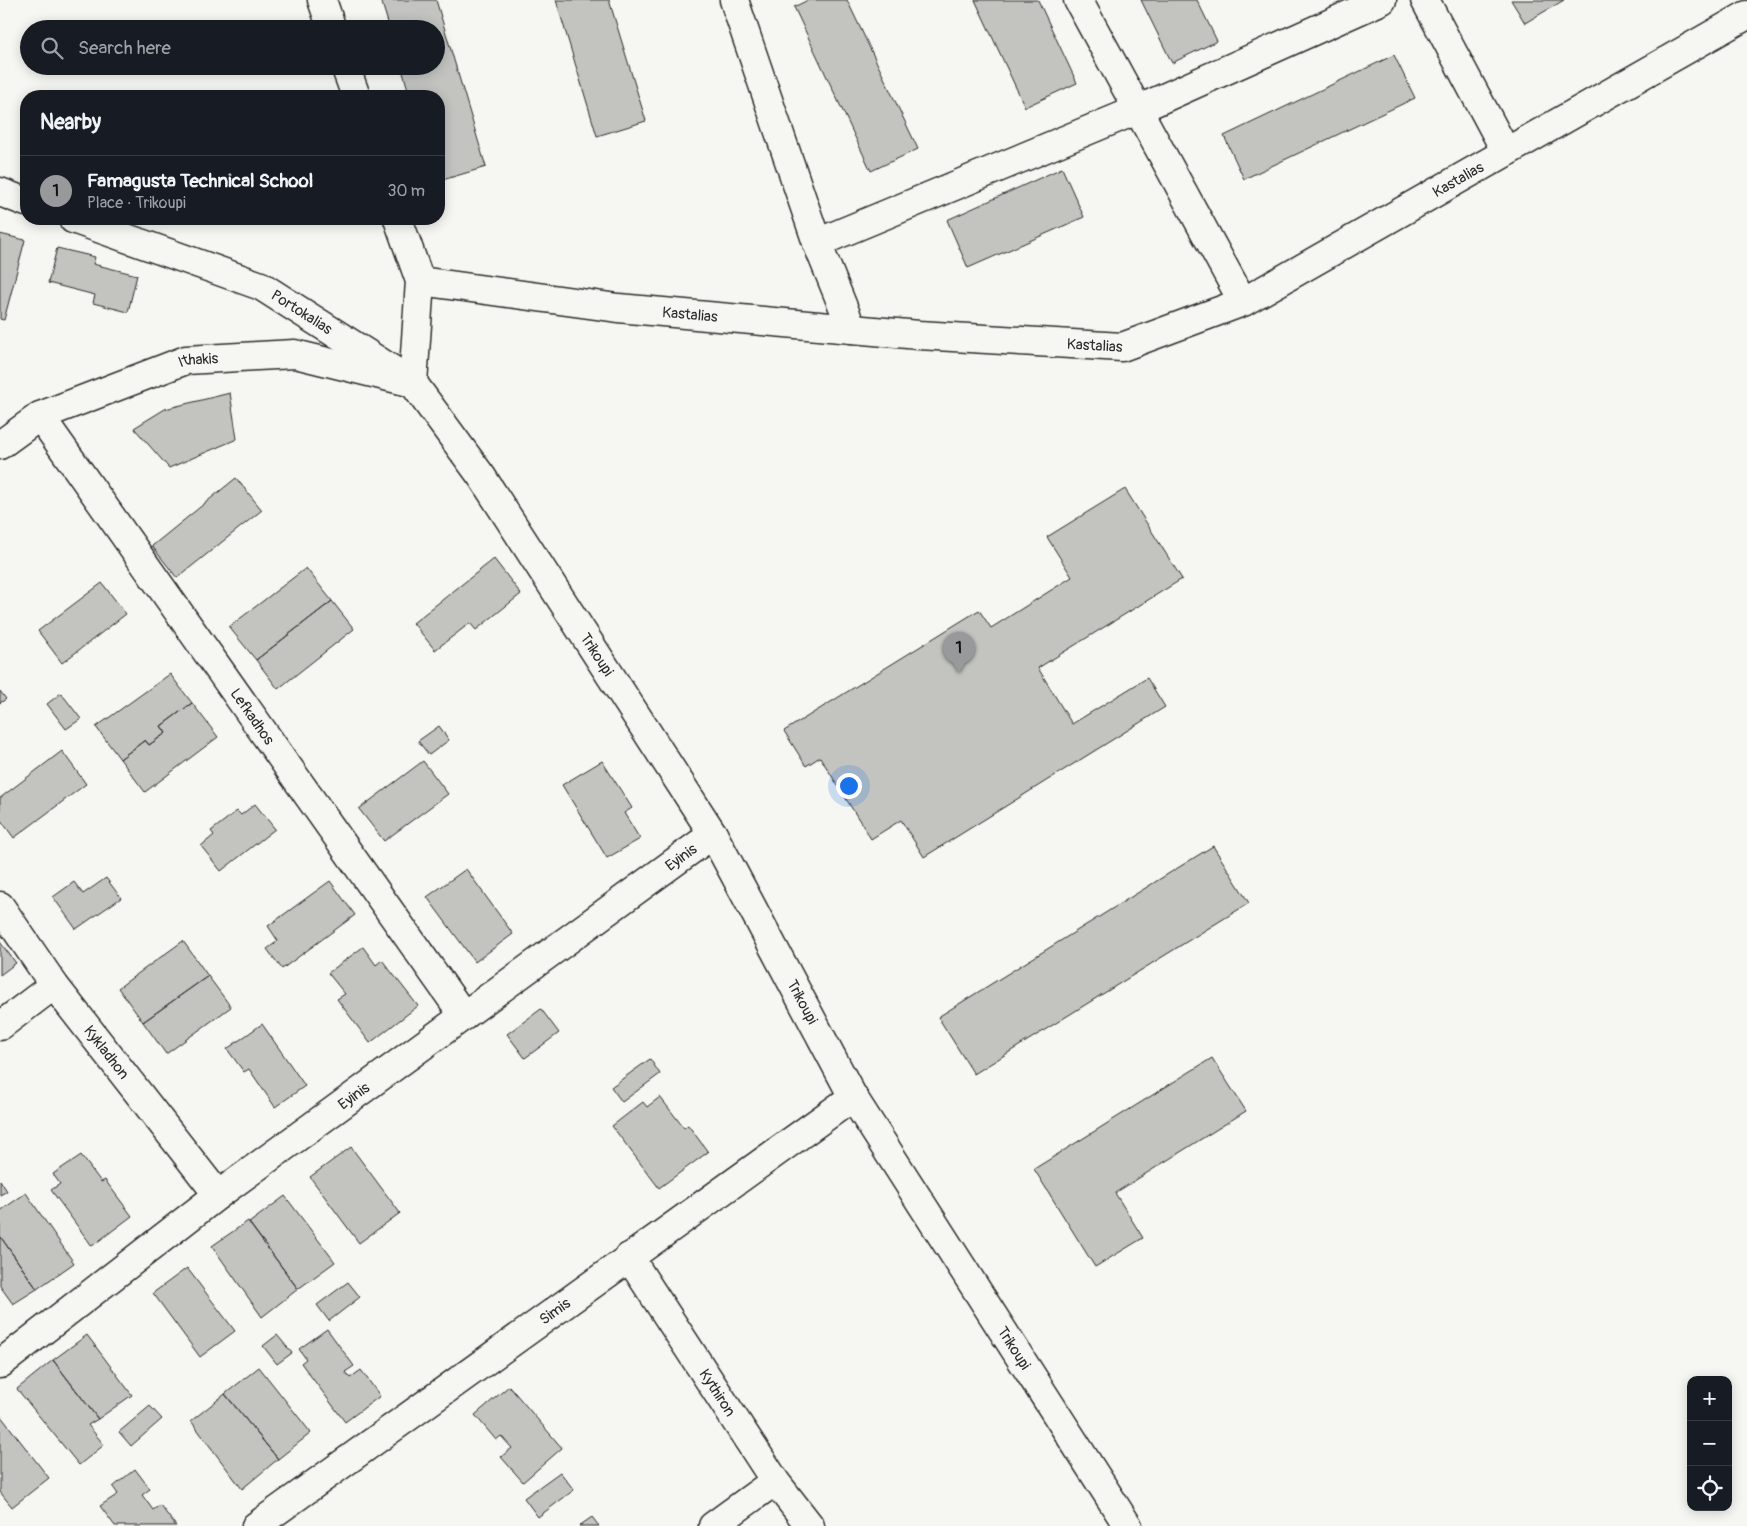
<!DOCTYPE html>
<html lang="en">
<head>
<meta charset="utf-8">
<style>
	body { margin:0; font-family:Pangolin,sans-serif; background:#20242c; color:#f1f3f6 }
	.controls { position:absolute; right:15px; bottom:15px; display:grid; overflow:hidden; border-radius:10px; box-shadow:0 2px 12px #0003 }
	.controls button { width:45px; height:45px; display:grid; place-items:center; padding:0; border:0; border-bottom:1px solid #363941; background:#171b24; color:#f1f3f6; font:25px sans-serif }
	.you { position:absolute; left:848px; top:785px; width:18px; height:18px; margin:-12px; border:4px solid #fff; border-radius:50%; background:#1a73e8; box-shadow:0 0 0 8px #1a73e833 }
	.badge { display:grid; place-items:center; width:32px; height:32px; border-radius:50%; background:#98999b; color:#111; font-size:16px; font-weight:700 }
	.pin { position:absolute; translate:-50% -41px; filter:drop-shadow(0 1px 2px #0008) }
	.pin::after { content:''; position:absolute; top:26px; width:18px; height:15px; background:inherit; clip-path:polygon(0 0,100% 0,50% 100%) }
	.list { margin:0; padding:0; list-style:none }
	h2 { display:flex; justify-content:space-between; align-items:center; height:65px; margin:0; padding:0 20px; font-size:21px }
	h2 small { font-size:16px; font-weight:400; color:#9ea1a6 }
	.list li { display:grid; grid-template-columns:32px 1fr auto; gap:15px; align-items:center; box-sizing:border-box; height:70px; padding:0 20px; border-top:1px solid #363941 }
	.list b { display:block; font-size:19px; white-space:nowrap }
	.list p { margin:0; font-size:16px; white-space:nowrap; color:#9ea1a6 }
	.list em { font-size:16px; font-style:normal; color:#9ea1a6 }
	.icon { flex:none; width:28px; height:28px; fill:none; stroke:currentColor; stroke-width:2; stroke-linecap:round; stroke-linejoin:round }
	.map { position:relative; flex:none; width:1747px; height:1526px; overflow:hidden }
	.search { position:absolute; background:#171b24; box-shadow:0 2px 12px #0003; left:20px; top:20px; width:425px; height:55px; display:flex; align-items:center; gap:12px; box-sizing:border-box; padding:0 18px; border-radius:28px; color:#9ea1a6; font-size:19px }
	.panel { position:absolute; background:#171b24; box-shadow:0 2px 12px #0003; left:20px; top:90px; width:425px; height:135px; border-radius:20px }
	.map>svg:first-child { display:block }
</style>
</head>
<body>
<div class="map">
<svg width="1747" height="1526" viewBox="0 0 1747 1526">
	<rect width="100%" height="100%" fill="#f6f6f2"/>
	<filter id="ink" filterUnits="userSpaceOnUse"><feTurbulence type="fractalNoise" baseFrequency=".02" numOctaves="2"/><feDisplacementMap in="SourceGraphic" scale="10" xChannelSelector="R" yChannelSelector="G"/><feConvolveMatrix kernelMatrix="1 2 1 2 8 2 1 2 1" color-interpolation-filters="sRGB"/></filter>
	<g filter="url(#ink)">
		<path fill="#c3c3c0" stroke="#2b2b2b" d="M381,0H436L486,167L439,181V96H410L401,66H436V29H390Z
			M556,0H609L646,121L597,136Z
			M808,0H847L918,149L871,171L794,7Z
			M975,0H1038L1077,83L1025,107Z
			M1141,0H1197L1217,41L1172,63Z
			M1511,0H1564L1525,23Z
			M1394,55L1415,98L1244,179L1224,136Z
			M1062,168L1084,217L968,268L947,220Z
			M0,234L25,240L4,320L0,319Z
			M57,248L95,257L93,264L137,275L128,312L93,303L95,295L48,283Z
			M230,393L237,439L169,468L134,428L165,409Z
			M236,478L262,510L177,578L152,546Z
			M1125,489L1182,579L1038,668L1072,724L1147,678L1165,707L924,857L901,820L871,839L820,757L806,766L784,731L979,610L991,628L1072,577L1047,537Z
			M494,559L521,594L476,630L470,623L435,650L413,623Z
			M306,568L332,601L256,660L229,627Z
			M102,583L126,614L62,663L38,631Z
			M332,601L354,629L278,689L256,660Z
			M170,674L192,703L161,726L166,733L149,745L145,740L120,759L96,727Z
			M0,691L6,699L0,703Z
			M61,693L81,719L66,729L47,704Z
			M192,703L218,737L145,792L120,759L145,740L149,745L166,733L161,726Z
			M439,726L449,740L429,755L418,741Z
			M62,751L86,784L14,838L0,819V798Z
			M423,761L448,794L384,841L359,809Z
			M602,761L632,808L624,813L640,839L607,858L562,785Z
			M255,804L275,829L221,871L201,846L214,835L211,831L237,811L241,815Z
			M1213,846L1249,903L974,1074L938,1017Z
			M466,869L513,934L475,962L427,897Z
			M106,878L121,898L76,929L53,897L74,882L83,894Z
			M330,881L355,915L282,969L267,949L278,941L268,926Z
			M183,941L208,976L143,1022L118,988Z
			M0,942L16,963L0,975Z
			M363,947L376,965L382,960L418,1006L370,1043L337,999L345,994L328,973Z
			M208,976L231,1007L166,1054L143,1022Z
			M541,1009L559,1033L525,1058L507,1034Z
			M262,1024L305,1086L275,1107L249,1069L244,1072L227,1049Z
			M1212,1058L1246,1111L1115,1193L1143,1238L1095,1267L1034,1169Z
			M650,1059L660,1074L622,1102L611,1087Z
			M660,1097L684,1128L688,1125L708,1152L659,1188L612,1126L643,1102L647,1107Z
			M351,1147L400,1213L359,1243L310,1177Z
			M81,1155L101,1182L105,1180L132,1216L92,1246L51,1190L60,1184L53,1174Z
			M0,1180L7,1191L0,1195Z
			M26,1193L74,1263L37,1289L0,1236V1211Z
			M285,1196L335,1262L298,1289L249,1223Z
			M248,1221L298,1289L262,1317L212,1246Z
			M0,1236L37,1289L13,1304L0,1286Z
			M187,1268L235,1331L200,1357L153,1293Z
			M348,1282L360,1297L329,1321L317,1305Z
			M327,1329L354,1366L345,1372L350,1378L361,1370L380,1396L345,1422L301,1363L306,1359L299,1349Z
			M87,1335L132,1395L98,1419L53,1360Z
			M277,1335L292,1353L277,1364L263,1346Z
			M53,1360L98,1419L88,1425L104,1445L79,1465L17,1389Z
			M259,1367L311,1433L278,1459L225,1394Z
			M509,1386L562,1448L523,1482L501,1457L512,1448L501,1436L496,1440L475,1415Z
			M225,1394L278,1459L242,1489L191,1421Z
			M150,1406L162,1419L131,1446L119,1432Z
			M0,1415L49,1478L12,1507L0,1492Z
			M135,1469L150,1489L142,1495L153,1510L160,1505L176,1526H115L100,1506L118,1494L113,1487Z
			M560,1472L574,1490L538,1517L524,1498Z
			M592,1517L599,1526H579Z"/>
		<g fill="none" stroke-linecap="round" stroke-linejoin="round">
			<g stroke="#2b2b2b" stroke-width="31">
				<g id="minor">
					<path d="M322,0L332,29"/>
					<path d="M734,0L817,243L852,329"/>
					<path d="M1078,0L1243,302"/>
					<path d="M1425,0L1506,152"/>
					<path d="M345,66L356,96"/>
					<path d="M0,192L26,202"/>
					<path id="s1" d="M73,219L261,286L413,383L482,477L713,834L853,1097L1128,1526"/>
					<path d="M817,243L1137,110L1382,0"/>
					<path id="s2" d="M420,281L618,308L919,335L1122,347L1243,302L1747,15"/>
					<path id="s3" d="M40,416L464,1016"/>
					<path id="s4" d="M0,445L40,416L186,360L295,354L413,383L420,281L398,219"/>
					<path id="s5" d="M0,906L54,985L218,1195"/>
					<path d="M0,1026L54,985"/>
					<path id="s6" d="M629,1257L775,1481L810,1526"/>
					<path id="s7" d="M0,1364L218,1195L713,834"/>
					<path id="s8" d="M256,1526L853,1097"/>
					<path d="M713,1526L775,1481"/>
				</g>
			</g>
			<use href="#minor" stroke="#f6f6f2" stroke-width="28"/>
		</g>
	</g>
	<g text-anchor="middle" stroke-width="5" stroke-linejoin="round" paint-order="stroke">
		<g font-size="15" fill="#2b2b2b" stroke="#f6f6f2">
			<text dy="5" stroke="none"><textPath href="#s2" startOffset="1082">Kastalias</textPath></text>
			<text dy="5" stroke="none"><textPath href="#s1" startOffset="248">Portokalias</textPath></text>
			<text dy="5" stroke="none"><textPath href="#s2" startOffset="272">Kastalias</textPath></text>
			<text dy="5" stroke="none"><textPath href="#s2" startOffset="678">Kastalias</textPath></text>
			<text dy="5" stroke="none"><textPath href="#s4" startOffset="218">Ithakis</textPath></text>
			<text dy="5" stroke="none"><textPath href="#s1" startOffset="708">Trikoupi</textPath></text>
			<text dy="5" stroke="none"><textPath href="#s3" startOffset="368">Lefkadhos</textPath></text>
			<text dy="5" stroke="none"><textPath href="#s7" startOffset="849">Eyinis</textPath></text>
			<text dy="5" stroke="none"><textPath href="#s1" startOffset="1112">Trikoupi</textPath></text>
			<text dy="5" stroke="none"><textPath href="#s5" startOffset="181">Kykladhon</textPath></text>
			<text dy="5" stroke="none"><textPath href="#s7" startOffset="444">Eyinis</textPath></text>
			<text dy="5" stroke="none"><textPath href="#s8" startOffset="368">Simis</textPath></text>
			<text dy="5" stroke="none"><textPath href="#s1" startOffset="1518">Trikoupi</textPath></text>
			<text dy="5" stroke="none"><textPath href="#s6" startOffset="162">Kythiron</textPath></text>
		</g>
	</g>
</svg>
<div class="controls">
<button>+</button>
<button>−</button>
<button><svg class="icon" aria-label="locate" viewBox="0 0 24 24"><circle cx="12" cy="12" r="6"/><path d="M12 2v4M12 18v4M2 12h4M18 12h4"/></svg></button>
</div>
<div class="you"></div>
<div class="pin badge" style="left:959px;top:673px">1</div>
<div class="search"><svg class="icon" aria-label="search" viewBox="0 0 24 24"><circle cx="10" cy="10" r="6"/><path d="M15 15l6 6"/></svg>Search here</div>
<section class="panel">
<h2>Nearby<small></small></h2>
<ul class="list">
<li><span class="badge">1</span><div><b>Famagusta Technical School</b><p>Place · Trikoupi</p></div><em>30 m</em></li>
</ul>
</section>
</div>
</body>
</html>
